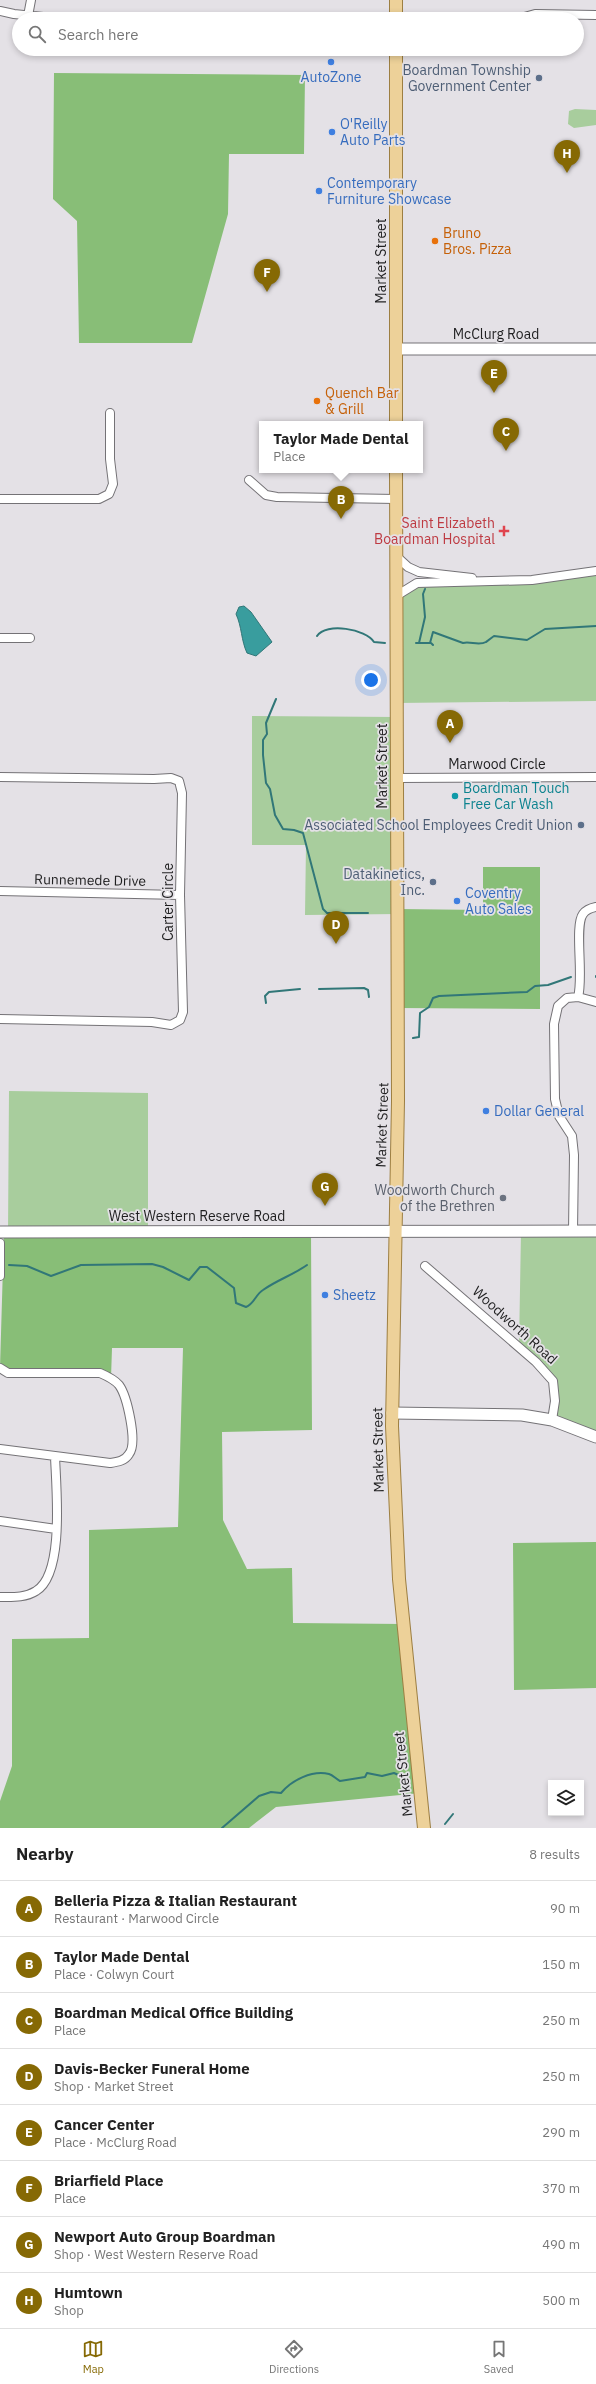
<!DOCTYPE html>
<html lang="en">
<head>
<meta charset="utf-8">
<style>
	body { margin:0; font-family:"IBM Plex Sans",sans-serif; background:#f2f2f2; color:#222 }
	.controls { position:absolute; right:12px; bottom:12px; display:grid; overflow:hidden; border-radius:0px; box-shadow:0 2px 6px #0003 }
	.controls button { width:36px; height:36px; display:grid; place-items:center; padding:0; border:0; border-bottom:1px solid #e0e0e0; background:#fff; color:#222; font:20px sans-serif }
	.you { position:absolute; left:371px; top:680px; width:14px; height:14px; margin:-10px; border:3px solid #fff; border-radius:50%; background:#1a73e8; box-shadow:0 0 0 6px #1a73e833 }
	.badge { display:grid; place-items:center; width:26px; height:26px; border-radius:50%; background:#866904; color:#fff; font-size:13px; font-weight:700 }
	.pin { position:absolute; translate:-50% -33px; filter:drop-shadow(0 1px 2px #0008) }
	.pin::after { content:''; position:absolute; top:21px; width:14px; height:12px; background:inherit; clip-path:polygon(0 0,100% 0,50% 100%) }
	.popup { position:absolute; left:259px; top:421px; width:164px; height:52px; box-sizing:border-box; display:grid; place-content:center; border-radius:0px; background:#fff; filter:drop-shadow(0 1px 3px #0005); font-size:13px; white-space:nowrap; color:#767676 }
	.popup b { font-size:15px; color:#222 }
	.popup::after { content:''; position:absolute; left:50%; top:100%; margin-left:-8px; border:8px solid transparent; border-top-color:#fff }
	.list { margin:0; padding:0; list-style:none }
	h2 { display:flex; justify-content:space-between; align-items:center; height:52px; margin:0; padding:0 16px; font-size:17px }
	h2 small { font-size:13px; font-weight:400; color:#767676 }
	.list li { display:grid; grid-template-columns:26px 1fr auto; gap:12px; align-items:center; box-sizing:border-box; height:56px; padding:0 16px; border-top:1px solid #e0e0e0 }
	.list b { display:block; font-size:15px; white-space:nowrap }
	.list p { margin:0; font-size:13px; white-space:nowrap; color:#767676 }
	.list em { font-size:13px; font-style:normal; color:#767676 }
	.icon { flex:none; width:22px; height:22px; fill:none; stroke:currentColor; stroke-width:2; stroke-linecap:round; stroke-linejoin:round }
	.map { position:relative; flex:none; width:596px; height:1828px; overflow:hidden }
	.search { position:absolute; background:#fff; box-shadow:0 2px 6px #0003; left:12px; right:12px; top:12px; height:44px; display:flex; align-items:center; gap:10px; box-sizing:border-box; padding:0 14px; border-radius:22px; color:#767676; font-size:15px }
	.sheet { height:500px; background:#fff }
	nav { display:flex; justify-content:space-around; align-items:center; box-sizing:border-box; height:56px; border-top:1px solid #e0e0e0; background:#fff; font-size:11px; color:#767676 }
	nav a { display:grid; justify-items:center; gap:2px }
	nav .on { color:#866904 }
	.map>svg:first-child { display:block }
</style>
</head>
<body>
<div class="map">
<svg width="596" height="1828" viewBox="0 0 596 1828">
	<rect width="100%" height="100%" fill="#e4e1e6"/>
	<path fill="#a8cd9d" d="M575,109L596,110V125L574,128L568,124L569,111Z
		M596,575V701L397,703L396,596L419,585L535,584Z
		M252,716L397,717L398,914L305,915L306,845H252Z
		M9,1091L148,1093V1232H8Z
		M596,1231V1437L552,1420L553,1381L519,1347L521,1232Z"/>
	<path fill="#88be77" d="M54,73L305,75L304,154H229L228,214L192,343H79L77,221L53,199Z
		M483,867H540V1009L398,1008V909L483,910Z
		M311,1231L312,1430L222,1432L223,1520L247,1569L292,1568L293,1623L403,1624L421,1793L276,1807L249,1828H0V1801L12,1766V1639L89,1638V1530L178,1527L183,1348H112L111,1378L100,1373H18L0,1368L4,1232Z
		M596,1542V1688L514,1690L513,1543Z"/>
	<path fill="#399d9e" stroke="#317778" d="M244,606L251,612L272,642L256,656L247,653C241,640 242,627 236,614L239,607Z"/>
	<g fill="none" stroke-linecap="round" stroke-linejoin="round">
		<path stroke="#317778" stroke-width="2" d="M317,636C326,622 366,629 374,642L385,643
			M416,643H431L433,645
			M419,643L425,617L423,594L425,589
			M430,643L433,632L463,643C470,641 479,646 486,642C488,641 491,638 494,636L527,640L545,629L596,626
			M276,699L266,723L267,734L263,740V755L266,783L270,789L275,815L283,829L294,830L303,833L323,909L327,913H368
			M596,976V977
			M319,989L364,988L368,990L369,997
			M266,1003L265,996L269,992L300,989
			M413,1038L419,1037L420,1013L429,1007L433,998L439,996L527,992L535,986L548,985L571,977
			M9,1265L27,1266L51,1276L81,1265L152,1264L163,1267L189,1280L200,1267H207L234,1288L236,1303L246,1307C254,1304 256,1294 263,1290C277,1280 293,1275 307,1265
			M445,1824L453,1814
			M222,1828L259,1796L271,1792L281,1793C292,1780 312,1770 329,1774C333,1775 336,1779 340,1781L365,1777L367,1773L382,1776L394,1773L403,1777"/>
		<g stroke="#747276" stroke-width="10">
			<path id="street" d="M0,11L14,14L43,17H460L468,19
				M28,16L31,0
				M517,19L535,14L596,15
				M249,480L266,495L277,497L396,499
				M0,499H99L109,494L113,484L110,459V413
				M396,556L408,567L419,572L472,578
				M396,596L417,583L532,580L596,571
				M0,638H30
				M0,777L154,779L171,778L179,781L182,793L180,895L183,1012L180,1020L171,1025L152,1022L0,1019
				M397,778L596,777
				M0,891L180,895
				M578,997C584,977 574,926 583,914C586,910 591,908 596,907
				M573,1232L574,1155L572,1136L559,1116L555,1099L554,1024L558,1006L567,998L578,997L596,1002
				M0,1243V1276
				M425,1266L536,1362L553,1381L555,1401L552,1420
				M0,1368L8,1373H100C107,1376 114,1379 119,1385C127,1396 138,1443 129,1454C125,1461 117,1462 110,1463L0,1449
				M0,1521L56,1529
				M0,1597C12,1597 25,1598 36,1591C65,1574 56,1487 55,1456"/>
		</g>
		<g stroke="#747276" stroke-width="13">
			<path id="secondary" d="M396,349H596
				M0,1232L596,1231
				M392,1413L522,1415L552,1420L596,1437"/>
		</g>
		<g stroke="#9d7f42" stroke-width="14">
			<path id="primary" d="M396,19V0
				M396,49V424
				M396,470L398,1101L392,1426L399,1579L424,1828"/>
		</g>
		<use href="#street" stroke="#fff" stroke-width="8"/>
		<use href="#secondary" stroke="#fff" stroke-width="11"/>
		<use href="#primary" stroke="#edd199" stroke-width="12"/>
	</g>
	<g fill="#3f7fe0" stroke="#e4e1e6" stroke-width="1.5">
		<circle cx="331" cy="62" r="4"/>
		<circle cx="332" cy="132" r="4"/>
		<circle cx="319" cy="191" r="4"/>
		<circle cx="457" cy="901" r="4"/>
		<circle cx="486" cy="1111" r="4"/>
		<circle cx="325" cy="1295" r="4"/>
	</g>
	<g fill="#5c6f8a" stroke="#e4e1e6" stroke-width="1.5">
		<circle cx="539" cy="78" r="4"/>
		<circle cx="581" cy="825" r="4"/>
		<circle cx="433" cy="882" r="4"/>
	</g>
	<g fill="#e8710a" stroke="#e4e1e6" stroke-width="1.5">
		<circle cx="435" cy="241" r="4"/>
		<circle cx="317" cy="401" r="4"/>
	</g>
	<path fill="#e0444e" stroke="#e4e1e6" stroke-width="1.5" d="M502 525h4v4h4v4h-4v4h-4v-4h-4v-4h4z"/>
	<circle fill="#0f9aa8" stroke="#e4e1e6" stroke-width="1.5" cx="455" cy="796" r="4"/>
	<circle fill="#6b7280" stroke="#e4e1e6" stroke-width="1.5" cx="503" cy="1198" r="4"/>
	<g text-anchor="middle" stroke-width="3.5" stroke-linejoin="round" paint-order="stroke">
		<g font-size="14" fill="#4e5e75" stroke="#e4e1e6" text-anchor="end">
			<text x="531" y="75">Boardman Township<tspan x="531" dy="16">Government Center</tspan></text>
			<text x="573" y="830">Associated School Employees Credit Union</text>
			<text x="425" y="879">Datakinetics,<tspan x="425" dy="16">Inc.</tspan></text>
		</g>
		<g font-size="14" fill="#366cbe" stroke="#e4e1e6" text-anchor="start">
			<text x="331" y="82" text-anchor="middle">AutoZone</text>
			<text x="340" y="129">O'Reilly<tspan x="340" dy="16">Auto Parts</tspan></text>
			<text x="327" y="188">Contemporary<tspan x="327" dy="16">Furniture Showcase</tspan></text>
			<text x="465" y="898">Coventry<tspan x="465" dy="16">Auto Sales</tspan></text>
			<text x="494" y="1116">Dollar General</text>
			<text x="333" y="1300">Sheetz</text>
		</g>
		<g font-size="14" fill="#c56008" stroke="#e4e1e6" text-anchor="start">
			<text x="443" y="238">Bruno<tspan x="443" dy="16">Bros. Pizza</tspan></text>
			<text x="325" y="398">Quench Bar<tspan x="325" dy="16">&amp; Grill</tspan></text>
		</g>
		<g font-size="14" fill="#1f1f20" stroke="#e4e1e6">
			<text transform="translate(381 261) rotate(-90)" y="5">Market Street</text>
			<text x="496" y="339">McClurg Road</text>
			<text x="497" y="769">Marwood Circle</text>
			<text transform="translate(382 766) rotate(-90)" y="5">Market Street</text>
			<text transform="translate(90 880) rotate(1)" y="5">Runnemede Drive</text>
			<text transform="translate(168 902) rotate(-90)" y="5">Carter Circle</text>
			<text transform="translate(382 1125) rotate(-88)" y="5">Market Street</text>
			<text x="197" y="1221">West Western Reserve Road</text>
			<text transform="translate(515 1325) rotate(42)" y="5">Woodworth Road</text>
			<text transform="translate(378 1450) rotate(-91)" y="5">Market Street</text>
			<text transform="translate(403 1774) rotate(-96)" y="5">Market Street</text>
		</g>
		<g font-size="14" fill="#be3a42" stroke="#e4e1e6" text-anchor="end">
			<text x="495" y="528">Saint Elizabeth<tspan x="495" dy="16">Boardman Hospital</tspan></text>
		</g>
		<g font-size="14" fill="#0d838f" stroke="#e4e1e6" text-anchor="start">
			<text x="463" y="793">Boardman Touch<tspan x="463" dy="16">Free Car Wash</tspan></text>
		</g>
		<g font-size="14" fill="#5b616d" stroke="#e4e1e6" text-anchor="end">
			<text x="495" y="1195">Woodworth Church<tspan x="495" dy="16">of the Brethren</tspan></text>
		</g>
	</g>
</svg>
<div class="controls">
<button><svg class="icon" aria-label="layers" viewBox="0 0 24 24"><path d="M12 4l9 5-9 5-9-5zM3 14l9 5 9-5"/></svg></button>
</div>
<div class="you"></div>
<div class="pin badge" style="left:450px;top:743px">A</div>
<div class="pin badge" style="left:341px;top:519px">B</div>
<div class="popup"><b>Taylor Made Dental</b>Place</div>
<div class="pin badge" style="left:506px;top:451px">C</div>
<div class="pin badge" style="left:336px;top:944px">D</div>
<div class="pin badge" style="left:494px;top:393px">E</div>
<div class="pin badge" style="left:267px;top:292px">F</div>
<div class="pin badge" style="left:325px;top:1206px">G</div>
<div class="pin badge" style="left:567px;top:173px">H</div>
<div class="search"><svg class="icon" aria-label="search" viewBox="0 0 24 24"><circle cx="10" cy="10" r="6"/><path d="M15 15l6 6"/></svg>Search here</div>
</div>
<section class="sheet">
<h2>Nearby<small>8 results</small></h2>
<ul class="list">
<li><span class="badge">A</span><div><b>Belleria Pizza &amp; Italian Restaurant</b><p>Restaurant · Marwood Circle</p></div><em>90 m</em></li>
<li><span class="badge">B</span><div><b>Taylor Made Dental</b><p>Place · Colwyn Court</p></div><em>150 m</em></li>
<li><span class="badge">C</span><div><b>Boardman Medical Office Building</b><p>Place</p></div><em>250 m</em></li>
<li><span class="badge">D</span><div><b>Davis-Becker Funeral Home</b><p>Shop · Market Street</p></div><em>250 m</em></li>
<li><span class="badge">E</span><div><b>Cancer Center</b><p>Place · McClurg Road</p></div><em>290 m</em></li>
<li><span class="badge">F</span><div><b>Briarfield Place</b><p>Place</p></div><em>370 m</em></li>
<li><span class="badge">G</span><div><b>Newport Auto Group Boardman</b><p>Shop · West Western Reserve Road</p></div><em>490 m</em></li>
<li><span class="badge">H</span><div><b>Humtown</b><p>Shop</p></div><em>500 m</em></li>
</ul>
</section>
<nav>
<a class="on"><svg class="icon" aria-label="map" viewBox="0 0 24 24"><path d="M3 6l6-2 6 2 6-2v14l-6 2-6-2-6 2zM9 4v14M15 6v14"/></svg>Map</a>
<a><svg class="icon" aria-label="directions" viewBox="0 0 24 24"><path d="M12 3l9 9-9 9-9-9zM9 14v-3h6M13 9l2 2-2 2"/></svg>Directions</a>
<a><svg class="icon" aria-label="saved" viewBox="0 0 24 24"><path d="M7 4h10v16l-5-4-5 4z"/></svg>Saved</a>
</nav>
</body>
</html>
